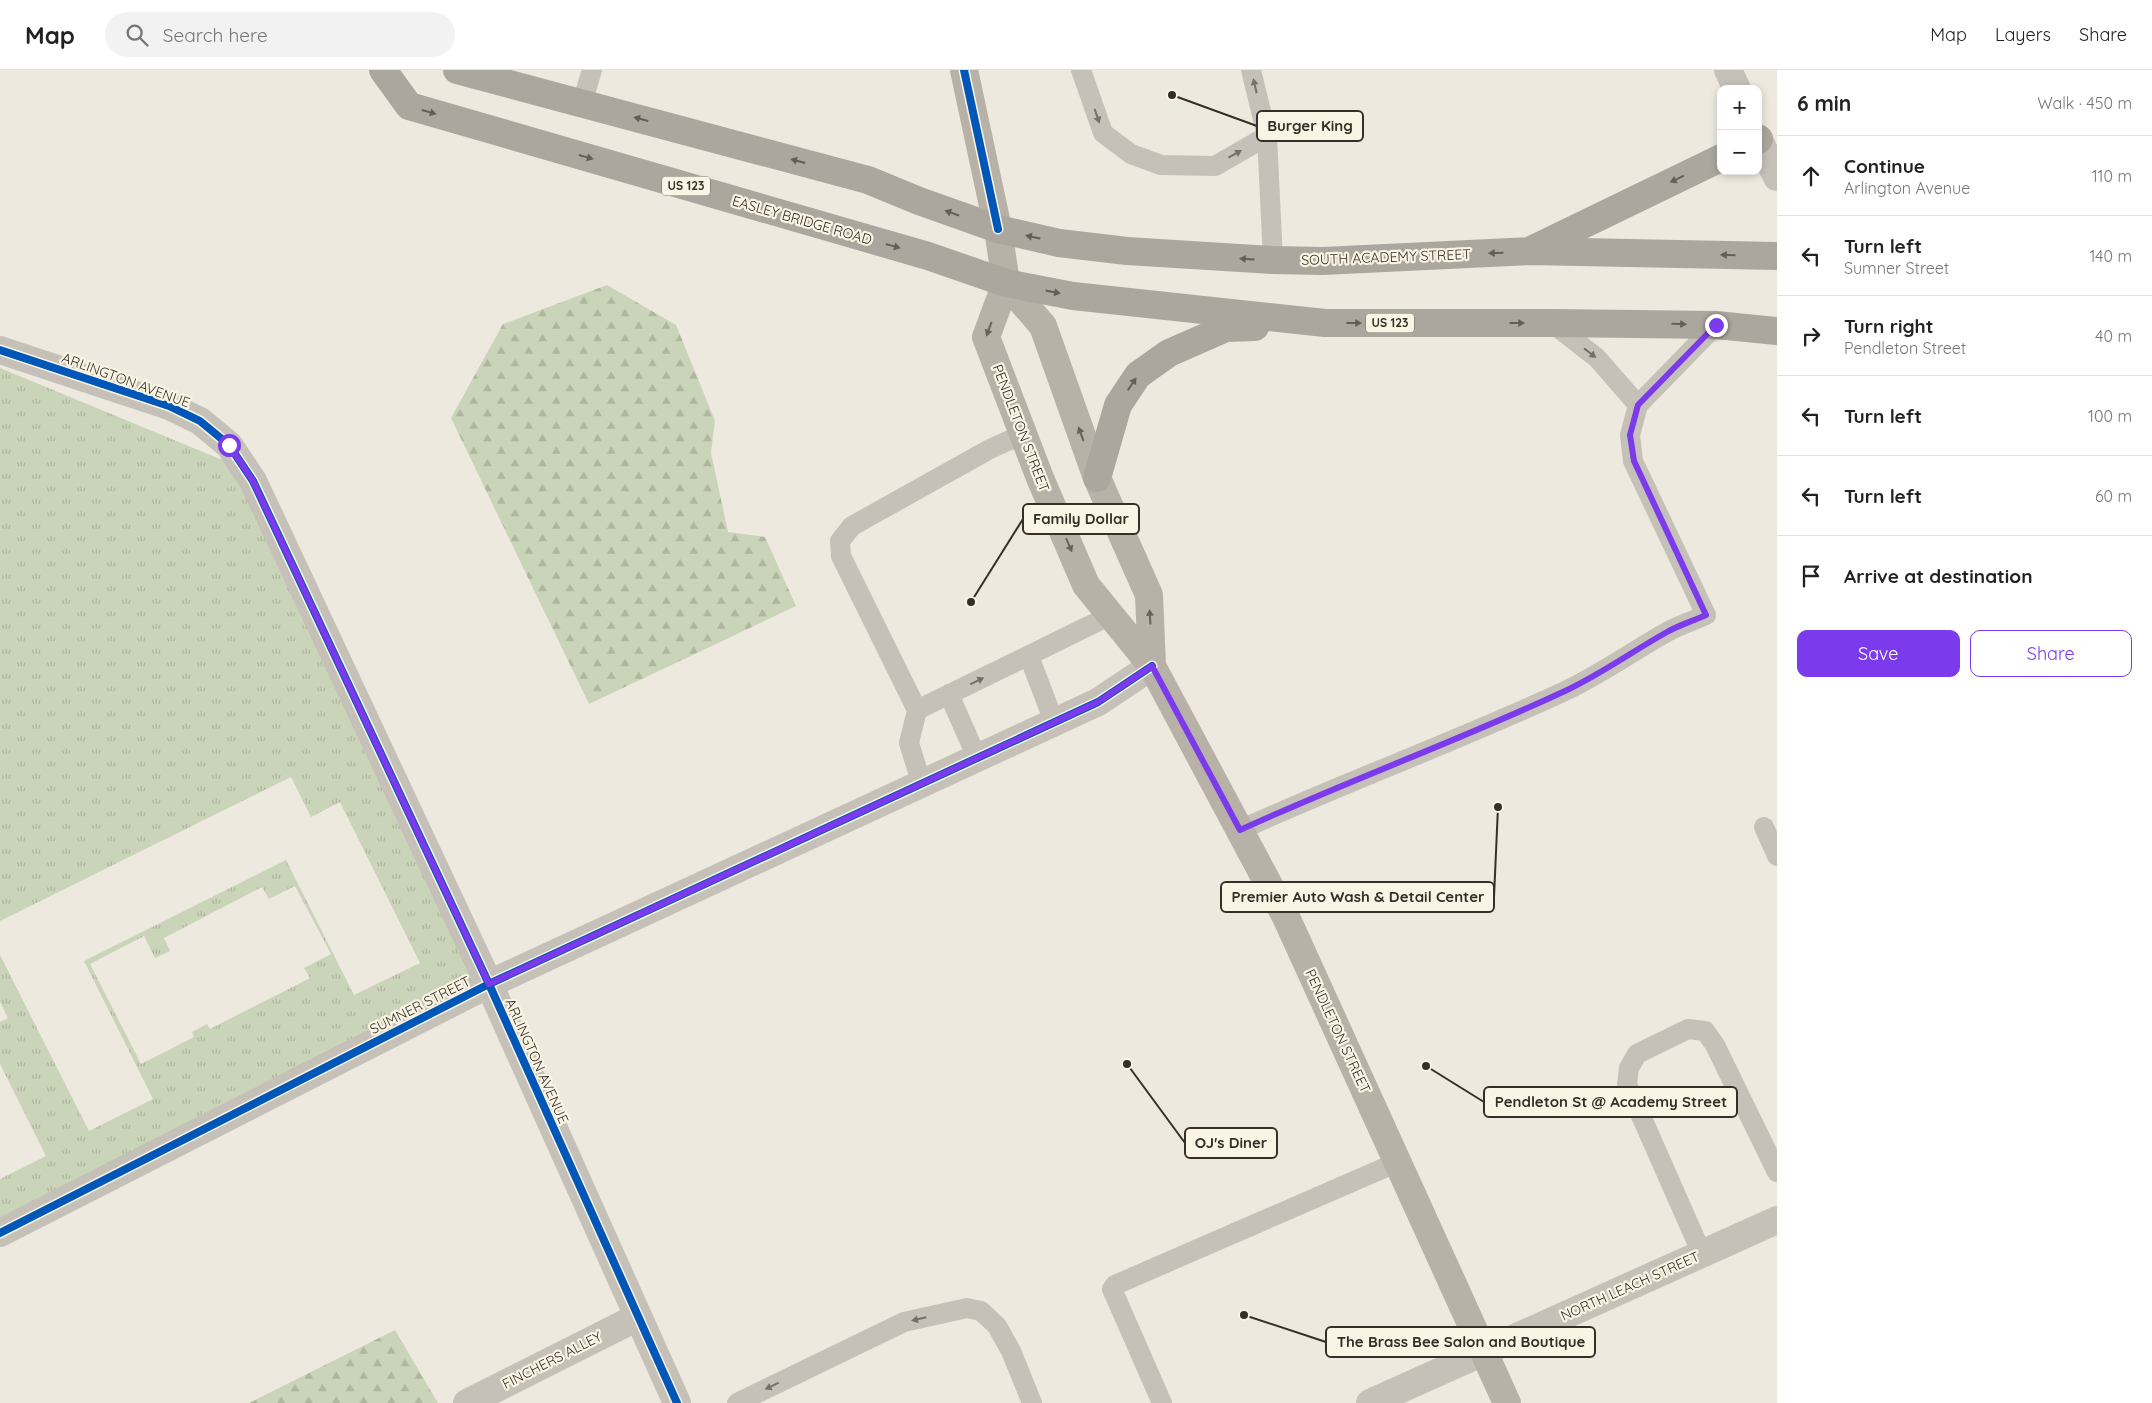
<!DOCTYPE html>
<html lang="en">
<head>
<meta charset="utf-8">
<style>
	body { margin:0; font-family:Quicksand,sans-serif; background:#f2f2f2; color:#222 }
	.controls { position:absolute; right:15px; top:15px; display:grid; overflow:hidden; border-radius:10px; box-shadow:0 2px 8px #0003 }
	.controls button { width:45px; height:45px; display:grid; place-items:center; padding:0; border:0; border-bottom:1px solid #e0e0e0; background:#fff; color:#222; font:25px sans-serif }
	.stop { position:absolute; width:15px; height:15px; margin:-11px; border:4px solid #7c3aed; border-radius:50%; background:#fff }
	.stop.end { background:#7c3aed; border-color:#fff; box-shadow:0 1px 5px #0008 }
	.list { margin:0; padding:0; list-style:none }
	h2 { display:flex; justify-content:space-between; align-items:center; height:65px; margin:0; padding:0 20px; font-size:21px }
	h2 small { font-size:16px; font-weight:400; color:#767676 }
	.list li { display:grid; grid-template-columns:32px 1fr auto; gap:15px; align-items:center; box-sizing:border-box; height:80px; padding:0 20px; border-top:1px solid #e0e0e0 }
	.list b { display:block; font-size:19px; white-space:nowrap }
	.list p { margin:0; font-size:16px; white-space:nowrap; color:#767676 }
	.list em { font-size:16px; font-style:normal; color:#767676 }
	.actions { display:flex; gap:10px; padding:15px 20px }
	.actions a { flex:1; padding:11px 0; border:1px solid #7c3aed; border-radius:10px; text-align:center; font-size:18px; color:#7c3aed }
	.actions .main { background:#7c3aed; color:#fff }
	.icon { flex:none; width:28px; height:28px; fill:none; stroke:currentColor; stroke-width:2; stroke-linecap:round; stroke-linejoin:round }
	.map { position:relative; flex:none; width:1777px; height:1333px; overflow:hidden }
	header { display:flex; align-items:center; gap:30px; box-sizing:border-box; height:70px; padding:0 25px; background:#fff; border-bottom:1px solid #e0e0e0 }
	header strong { font-size:24px }
	nav { display:flex; gap:28px; margin-inline-start:auto; font-size:18px }
	.search { width:350px; height:45px; background:#f2f2f2; display:flex; align-items:center; gap:12px; box-sizing:border-box; padding:0 18px; border-radius:28px; color:#767676; font-size:19px }
	main { display:flex }
	aside { flex:1; background:#fff }
	.map>svg:first-child { display:block }
</style>
</head>
<body>
<header>
<strong>Map</strong>
<div class="search"><svg class="icon" aria-label="search" viewBox="0 0 24 24"><circle cx="10" cy="10" r="6"/><path d="M15 15l6 6"/></svg>Search here</div>
<nav><a>Map</a><a>Layers</a><a>Share</a></nav>
</header>
<main>
<div class="map">
<svg width="1777" height="1333" viewBox="0 0 1777 1333">
	<defs>
		<pattern id="grass-tufts" width="24" height="20" patternUnits="userSpaceOnUse" patternTransform="scale(1.25)"><rect width="24" height="20" fill="#cad4b8"/><path d="M3 7l-1-3M5 7V3M7 7l1-3M15 17l-1-3M17 17v-4M19 17l1-3" fill="none" stroke="#aeb69e"/></pattern>
		<pattern id="forest-firs" width="22" height="20" patternUnits="userSpaceOnUse" patternTransform="scale(1.25)"><rect width="22" height="20" fill="#cad4b8"/><path d="M5 1l3.5 6h-7zM16 11l3.5 6h-7z" fill="#aeb69e"/></pattern>
	</defs>
	<rect width="100%" height="100%" fill="#ede9df"/>
	<path fill="url(#grass-tufts)" fill-rule="evenodd" d="M0,298L249,401L487,930L0,1161V1109L46,1086L0,994V952L8,948L0,932V885L89,1061L153,1029L84,891L286,790L354,925L420,893L340,732L311,747L291,707L0,851ZM295,816L331,884L304,898L310,908L210,959L207,954L192,962L194,967L141,994L90,894L144,866L155,888L170,881L164,868L262,817L269,829Z"/>
	<path fill="url(#forest-firs)" d="M607,215L676,255L715,351L711,383L728,462L765,467L796,536L589,634L451,348L503,254Z
		M395,1260L438,1333H249Z"/>
	<g fill="none" stroke-linecap="round" stroke-linejoin="round">
		<path stroke="#c6c1b8" stroke-width="20" d="M1081,0L1103,63L1131,84L1161,95L1215,96L1267,66
			M1251,0L1267,66L1273,190
			M582,33L592,0
			M1552,253L1597,288L1638,335
			M1029,586L1054,652
			M949,624L977,688
			M917,640L1111,545
			M922,715L909,673L917,640L841,486L840,471L852,456L990,379L1023,364
			M1764,757L1777,786
			M1240,760C1347,711 1458,671 1565,621C1601,604 1633,581 1667,562C1679,555 1693,551 1706,545L1633,391L1630,365L1638,335L1716,255
			M1702,1184L1627,1014L1629,998L1637,984L1688,959L1705,961L1715,975L1777,1102
			M737,1333L904,1252L967,1238L981,1241L997,1256L1011,1281L1032,1333
			M1162,1333L1112,1219L1115,1215L1398,1092"/>
		<path stroke="#c6c1b8" stroke-width="28" d="M1728,0L1737,19
			M1758,68L1777,107
			M0,280L169,336L200,351L229,375L253,411L489,914L677,1333
			M0,1163L489,914L1098,632L1152,596
			M467,1333L638,1247
			M1370,1333L1777,1150"/>
		<path stroke="#b7b1a8" stroke-width="28" d="M964,0L998,159L1006,213L986,267L1040,408L1086,515L1152,596L1286,847L1507,1333
			M1006,213L1043,256L1097,408L1149,525L1152,596"/>
		<path stroke="#aca79e" stroke-width="28" d="M383,0L409,36L928,186L1006,213L1073,226L1325,253H1552L1716,255L1777,261
			M457,0L868,110L919,131L998,159L1059,173L1127,181L1273,190L1323,191L1530,181L1777,186
			M1758,70L1759,69
			M1533,179L1721,88
			M1097,408L1118,335L1138,305L1169,283L1226,258L1255,257"/>
		<g stroke="#faf4e5" stroke-width="11">
			<path id="cycleway" d="M964,0L998,159
				M0,280L169,336L200,351L229,375L253,411L489,914L677,1333
				M0,1163L489,914L1098,632L1152,596"/>
		</g>
		<use href="#cycleway" stroke="#0057b8" stroke-width="8"/>
	</g>
	<defs><path id="oneway-solid" d="M-6-.8H1V-3.2L6.5 0L1 3.2V.8H-6Z" transform="scale(1.25)"/></defs>
	<g fill="#777068">
		<use href="#oneway-solid" transform="translate(1255 16) rotate(-103)"/>
		<use href="#oneway-solid" transform="translate(1097 46) rotate(71)"/>
		<use href="#oneway-solid" transform="translate(1235 84) rotate(-29)"/>
		<use href="#oneway-solid" transform="translate(1590 283) rotate(38)"/>
		<use href="#oneway-solid" transform="translate(977 611) rotate(-26)"/>
		<use href="#oneway-solid" transform="translate(919 1249) rotate(167)"/>
		<use href="#oneway-solid" transform="translate(772 1316) rotate(154)"/>
	</g>
	<g fill="#665e56">
		<use href="#oneway-solid" transform="translate(429 42) rotate(16)"/>
		<use href="#oneway-solid" transform="translate(641 49) rotate(-165)"/>
		<use href="#oneway-solid" transform="translate(586 87) rotate(16)"/>
		<use href="#oneway-solid" transform="translate(798 91) rotate(-165)"/>
		<use href="#oneway-solid" transform="translate(1677 109) rotate(154)"/>
		<use href="#oneway-solid" transform="translate(952 143) rotate(-161)"/>
		<use href="#oneway-solid" transform="translate(1033 167) rotate(-168)"/>
		<use href="#oneway-solid" transform="translate(893 176) rotate(16)"/>
		<use href="#oneway-solid" transform="translate(1496 183) rotate(178)"/>
		<use href="#oneway-solid" transform="translate(1728 185) rotate(-179)"/>
		<use href="#oneway-solid" transform="translate(1247 189) rotate(-176)"/>
		<use href="#oneway-solid" transform="translate(1053 222) rotate(11)"/>
		<use href="#oneway-solid" transform="translate(1354 253)"/>
		<use href="#oneway-solid" transform="translate(1517 253)"/>
		<use href="#oneway-solid" transform="translate(1679 254) rotate(1)"/>
		<use href="#oneway-solid" transform="translate(1132 314) rotate(-56)"/>
	</g>
	<g fill="#6a625a">
		<use href="#oneway-solid" transform="translate(989 259) rotate(110)"/>
		<use href="#oneway-solid" transform="translate(1081 364) rotate(-110)"/>
		<use href="#oneway-solid" transform="translate(1069 475) rotate(67)"/>
		<use href="#oneway-solid" transform="translate(1150 547) rotate(-93)"/>
	</g>
	<g fill="none" stroke-linecap="round" stroke-linejoin="round">
		<path stroke="#7c3aed" stroke-width="6" d="M229,375L253,411L489,914L1098,632L1152,596L1240,760C1347,711 1458,671 1565,621C1601,604 1633,581 1667,562C1679,555 1693,551 1706,545L1634,391L1630,365L1638,335L1716,255"/>
	</g>
	<g text-anchor="middle" stroke-width="4.5" stroke-linejoin="round" paint-order="stroke">
		<g fill="#faf4e5" stroke="#72695f" stroke-width="1">
			<rect x="662" y="106.5" width="48" height="19" rx="4"/>
			<rect x="1366" y="243.5" width="48" height="19" rx="4"/>
		</g>
		<g font-size="12" font-weight="bold" fill="#372e26">
			<text x="686" y="120">US 123</text>
			<text x="1390" y="257">US 123</text>
		</g>
		<g font-size="14" fill="#372e26" stroke="#faf4e5">
			<text transform="translate(802 150) rotate(16)" y="5">EASLEY BRIDGE ROAD</text>
			<text transform="translate(1386 187) rotate(-2)" y="5">SOUTH ACADEMY STREET</text>
			<text transform="translate(126 310) rotate(20)" y="5">ARLINGTON AVENUE</text>
			<text transform="translate(1021 358) rotate(69)" y="5">PENDLETON STREET</text>
			<text transform="translate(420 935) rotate(-27)" y="5">SUMNER STREET</text>
			<text transform="translate(1338 961) rotate(65)" y="5">PENDLETON STREET</text>
			<text transform="translate(537 991) rotate(66)" y="5">ARLINGTON AVENUE</text>
			<text transform="translate(1630 1216) rotate(-24)" y="5">NORTH LEACH STREET</text>
			<text transform="translate(552 1290) rotate(-27)" y="5">FINCHERS ALLEY</text>
		</g>
	</g>
	<path fill="none" stroke="#372e26" stroke-width="2" d="M1172 25L1257 56M971 532L1023 449M1498 737L1494 827M1426 996L1484 1032M1127 994L1185 1073M1244 1245L1326 1272"/>
	<g fill="#372e26" stroke="#faf4e5" stroke-width="2">
		<circle cx="1172" cy="25" r="5"/>
		<circle cx="971" cy="532" r="5"/>
		<circle cx="1498" cy="737" r="5"/>
		<circle cx="1426" cy="996" r="5"/>
		<circle cx="1127" cy="994" r="5"/>
		<circle cx="1244" cy="1245" r="5"/>
	</g>
	<g fill="#faf4e5" stroke="#372e26" stroke-width="2">
		<rect x="1257" y="41" width="106" height="30" rx="5"/>
		<rect x="1023" y="434" width="116" height="30" rx="5"/>
		<rect x="1221" y="812" width="273" height="30" rx="5"/>
		<rect x="1484" y="1017" width="253" height="30" rx="5"/>
		<rect x="1185" y="1058" width="92" height="30" rx="5"/>
		<rect x="1326" y="1257" width="269" height="30" rx="5"/>
	</g>
	<g font-size="15" text-anchor="middle" font-weight="bold" fill="#372e26">
		<text x="1310" y="61">Burger King</text>
		<text x="1081" y="454">Family Dollar</text>
		<text x="1358" y="832">Premier Auto Wash &amp; Detail Center</text>
		<text x="1611" y="1037">Pendleton St @ Academy Street</text>
		<text x="1231" y="1078">OJ's Diner</text>
		<text x="1461" y="1277">The Brass Bee Salon and Boutique</text>
	</g>
</svg>
<div class="controls">
<button>+</button>
<button>−</button>
</div>
<div class="stop" style="left:229px;top:375px"></div>
<div class="stop end" style="left:1716px;top:255px"></div>
</div>
<aside>
<h2>6 min<small>Walk · 450 m</small></h2>
<ul class="list">
<li><svg class="icon" aria-label="ahead" viewBox="0 0 24 24"><path d="M12 20V5M6 11l6-6 6 6"/></svg><div><b>Continue</b><p>Arlington Avenue</p></div><em>110 m</em></li>
<li><svg class="icon" aria-label="left" viewBox="0 0 24 24"><path d="M17 20v-9H6M10 6l-5 5 5 5"/></svg><div><b>Turn left</b><p>Sumner Street</p></div><em>140 m</em></li>
<li><svg class="icon" aria-label="right" viewBox="0 0 24 24"><path d="M7 20v-9h11M14 6l5 5-5 5"/></svg><div><b>Turn right</b><p>Pendleton Street</p></div><em>40 m</em></li>
<li><svg class="icon" aria-label="left" viewBox="0 0 24 24"><path d="M17 20v-9H6M10 6l-5 5 5 5"/></svg><div><b>Turn left</b></div><em>100 m</em></li>
<li><svg class="icon" aria-label="left" viewBox="0 0 24 24"><path d="M17 20v-9H6M10 6l-5 5 5 5"/></svg><div><b>Turn left</b></div><em>60 m</em></li>
<li><svg class="icon" aria-label="arrive" viewBox="0 0 24 24"><path d="M6 21V4h12l-3 4 3 4H6"/></svg><div><b>Arrive at destination</b></div></li>
</ul>
<div class="actions"><a class="main">Save</a><a>Share</a></div>
</aside>
</main>
</body>
</html>
